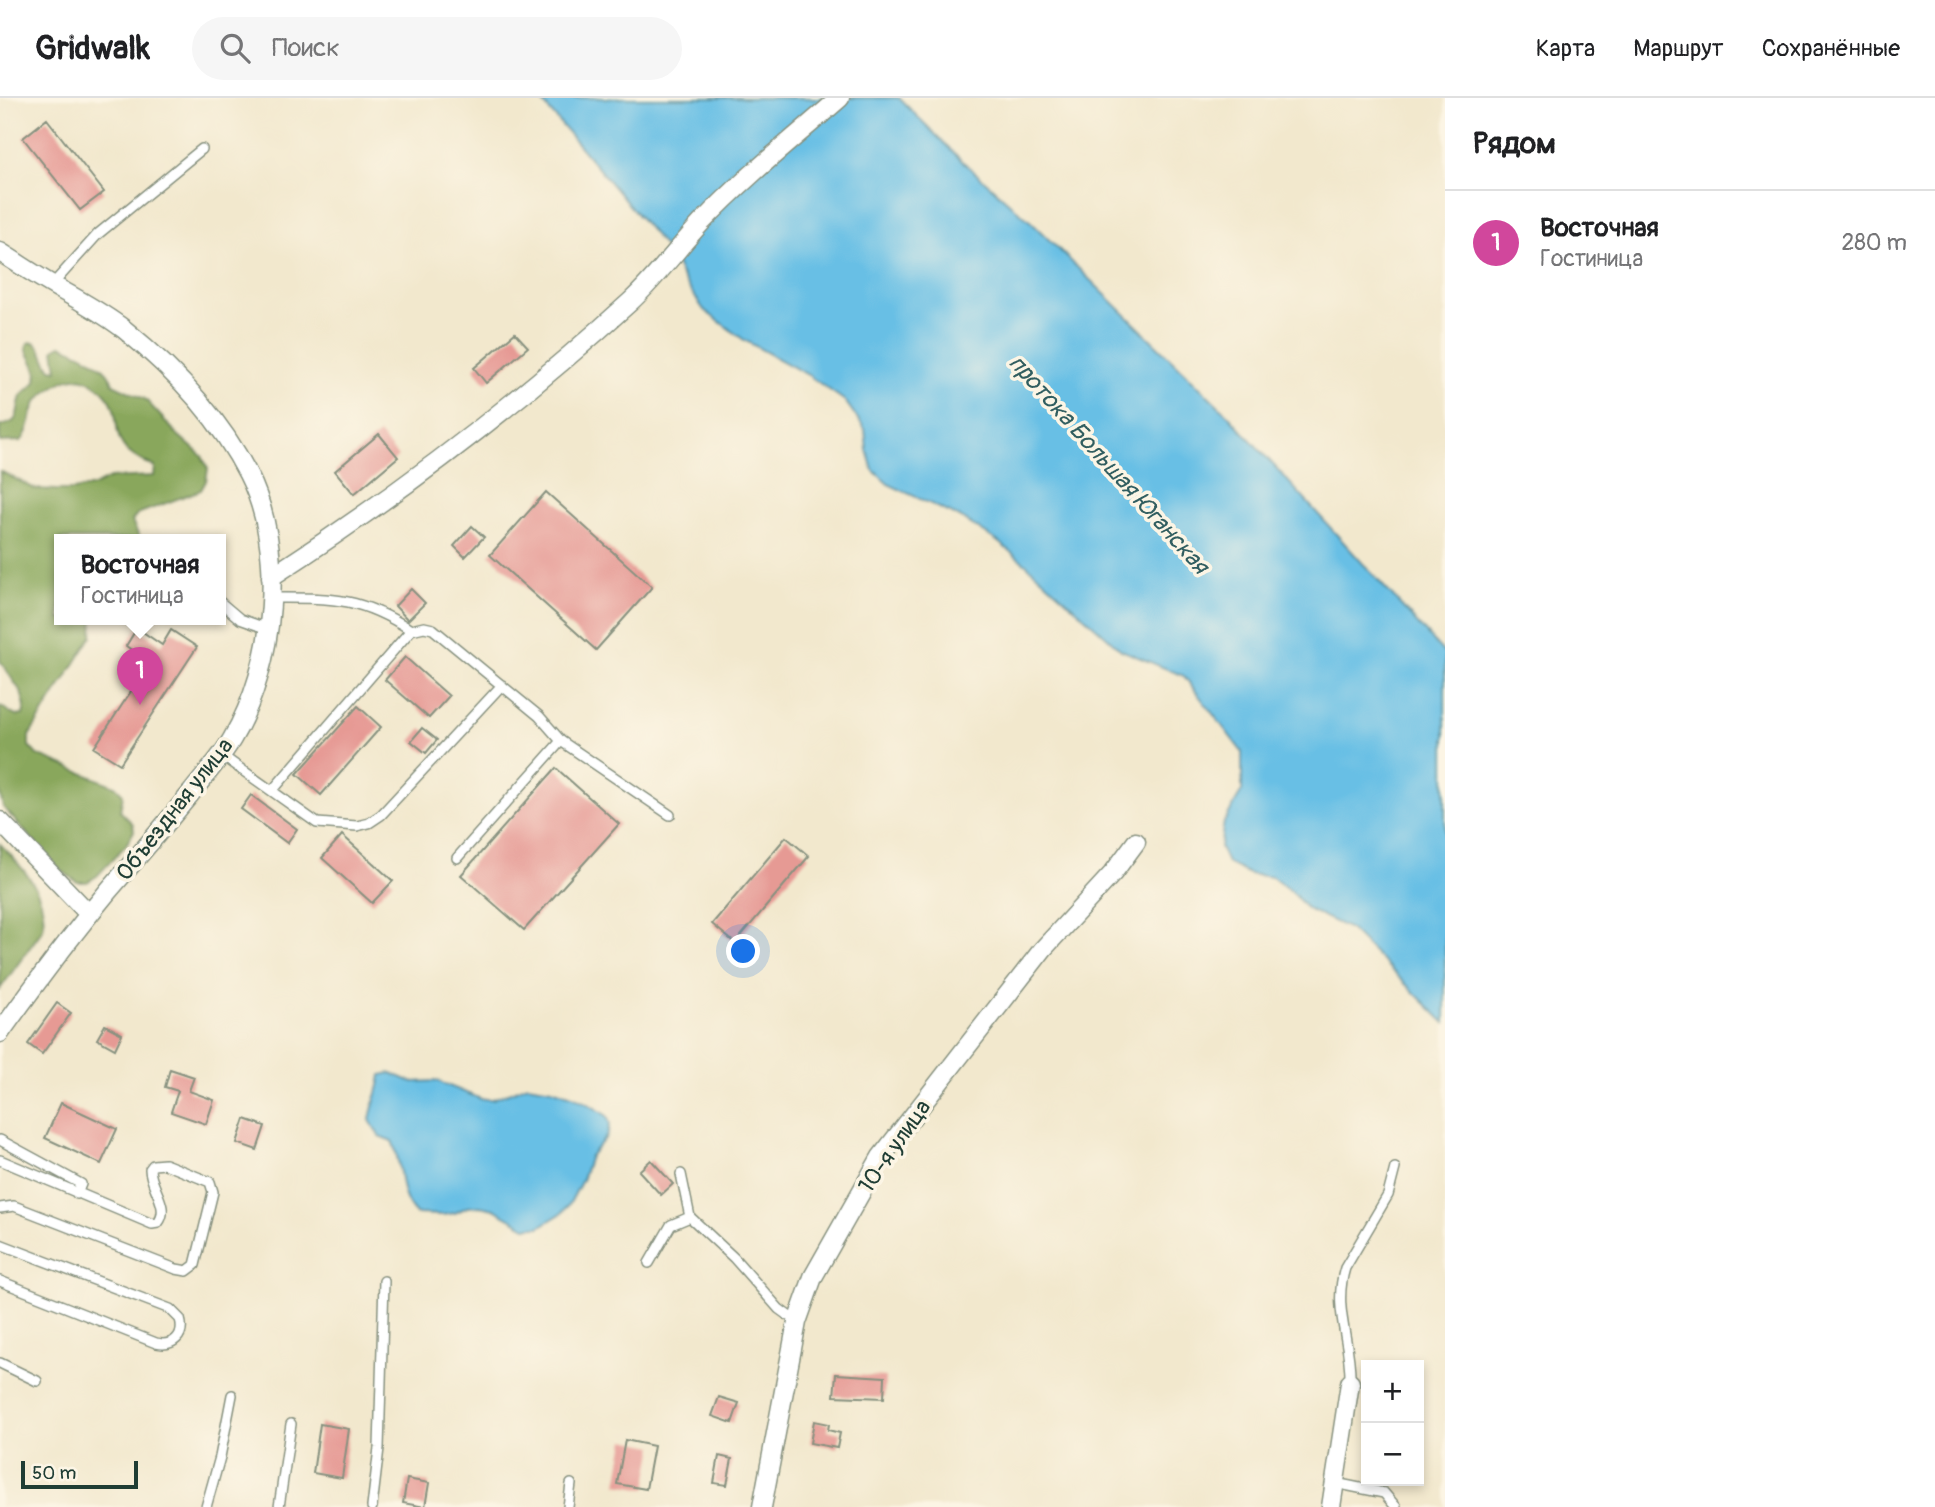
<!DOCTYPE html>
<html lang="ru">
<head>
<meta charset="utf-8">
<style>
	body { margin:0; font-family:Pangolin,sans-serif; background:#f6f6f6; color:#202124 }
	.controls { position:absolute; right:21px; bottom:21px; display:grid; overflow:hidden; border-radius:0px; box-shadow:0 4px 10px #0003 }
	.controls button { width:63px; height:63px; display:grid; place-items:center; padding:0; border:0; border-bottom:2px solid #e0e0e0; background:#fff; color:#202124; font:35px sans-serif }
	.scale { position:absolute; left:21px; bottom:18px; width:117px; box-sizing:border-box; padding-left:7px; border:4px solid #1f3d34; border-top:0; font-size:19px; line-height:24px; white-space:nowrap; color:#1f3d34; -webkit-text-stroke:5px #fcf5e5; paint-order:stroke }
	.you { position:absolute; left:744px; top:854px; width:24px; height:24px; margin:-18px; border:5px solid #fff; border-radius:50%; background:#1a73e8; box-shadow:0 0 0 10px #1a73e833 }
	.badge { display:grid; place-items:center; width:46px; height:46px; border-radius:50%; background:#0b8043; color:#fff; font-size:23px; font-weight:700 }
	.pin { position:absolute; translate:-50% -58px; filter:drop-shadow(0 2px 4px #0008) }
	.pin::after { content:''; position:absolute; top:37px; width:24px; height:21px; background:inherit; clip-path:polygon(0 0,100% 0,50% 100%) }
	.popup { position:absolute; left:54px; top:436px; width:172px; height:91px; box-sizing:border-box; display:grid; place-content:center; border-radius:0px; background:#fff; filter:drop-shadow(0 2px 5px #0005); font-size:23px; white-space:nowrap; color:#757577 }
	.popup b { font-size:26px; color:#202124 }
	.popup::after { content:''; position:absolute; left:50%; top:100%; margin-left:-14px; border:14px solid transparent; border-top-color:#fff }
	.list { margin:0; padding:0; list-style:none }
	h2 { display:flex; justify-content:space-between; align-items:center; height:91px; margin:0; padding:0 28px; font-size:30px }
	h2 small { font-size:23px; font-weight:400; color:#757577 }
	.list li { display:grid; grid-template-columns:46px 1fr auto; gap:21px; align-items:center; box-sizing:border-box; height:105px; padding:0 28px; border-top:2px solid #e0e0e0 }
	.list b { display:block; font-size:26px; white-space:nowrap }
	.list p { margin:0; font-size:23px; white-space:nowrap; color:#757577 }
	.list em { font-size:23px; font-style:normal; color:#757577 }
	.icon { flex:none; width:38px; height:38px; fill:none; stroke:currentColor; stroke-width:2; stroke-linecap:round; stroke-linejoin:round }
	.map { position:relative; flex:none; width:1445px; height:1409px; overflow:hidden }
	header { display:flex; align-items:center; gap:42px; box-sizing:border-box; height:98px; padding:0 35px; background:#fff; border-bottom:2px solid #e0e0e0 }
	header strong { font-size:33px }
	nav { display:flex; gap:38px; margin-inline-start:auto; font-size:24px }
	.search { width:490px; height:63px; background:#f6f6f6; display:flex; align-items:center; gap:18px; box-sizing:border-box; padding:0 24px; border-radius:38px; color:#757577; font-size:26px }
	main { display:flex }
	aside { flex:1; background:#fff }
	.map>svg:first-child { display:block }
</style>
</head>
<body>
<header>
<strong>Gridwalk</strong>
<div class="search"><svg class="icon" aria-label="search" viewBox="0 0 24 24"><circle cx="10" cy="10" r="6"/><path d="M15 15l6 6"/></svg>Поиск</div>
<nav><a>Карта</a><a>Маршрут</a><a>Сохранённые</a></nav>
</header>
<main>
<div class="map">
<svg width="1445" height="1409" viewBox="0 0 1445 1409">
	<rect width="100%" height="100%" fill="#fcf5e5"/>
	<filter id="ink" filterUnits="userSpaceOnUse"><feTurbulence type="fractalNoise" baseFrequency=".0143" numOctaves="2"/><feDisplacementMap in="SourceGraphic" scale="14" xChannelSelector="R" yChannelSelector="G"/><feConvolveMatrix kernelMatrix="1 2 1 2 8 2 1 2 1" color-interpolation-filters="sRGB"/></filter>
	<filter id="wash" filterUnits="userSpaceOnUse"><feTurbulence type="fractalNoise" baseFrequency=".00686" numOctaves="4" result="noise"/><feDisplacementMap in="SourceGraphic" scale="28" xChannelSelector="R" yChannelSelector="G"/><feGaussianBlur stdDeviation="1.57" result="paint"/><feColorMatrix in="noise" values="0 0 0 0 0 0 0 0 0 0 0 0 0 0 0 0 0 1.4 0 .05"/><feComposite in="paint" operator="in"/></filter>
	<g filter="url(#wash)">
		<rect width="100%" height="100%" fill="#f2e8cd"/>
		<path fill="#89a75b" stroke="#547248" stroke-width="2" d="M34,244C43,250 44,262 51,271L57,272L54,251L61,247C78,255 109,266 113,286L145,301L178,337L202,358L208,371L206,383L201,392L137,416L132,423L140,441H60V521H93L92,538L29,638V648L37,657L115,688L123,696L120,713L133,726L134,733L126,747L97,778L87,784H77L58,770L3,709L0,695V608L16,618L23,617L25,608L21,594L0,563V373L35,391L56,392H74L94,388L110,380L154,378L155,369C144,363 132,360 124,349C115,338 118,321 113,308C111,301 106,296 101,291C78,270 60,282 40,300C28,311 33,330 21,343L0,344V328C22,324 15,316 21,298L36,284L37,273L26,251L28,245Z
			M0,746C23,770 48,795 43,831L0,891Z"/>
		<path fill="#68bfe5" stroke="#447e8c" stroke-width="2" d="M539,0H899L961,62L1032,125L1229,318L1445,556V925L1350,831L1307,811L1292,794L1272,779L1249,776L1227,765L1220,749L1224,724L1242,693V654L1184,578L1121,552L1026,466L997,443L963,421L888,386L873,372L867,352L865,331L845,303L808,277L744,242L704,212L683,181L672,158Z
			M391,975L412,984L437,983L481,1001H493L528,987L552,991L575,999L597,1011L607,1018L610,1026L607,1038L590,1058L582,1082L570,1105L562,1115L539,1129H526L494,1111L480,1108L467,1109L455,1115L442,1117L416,1116C396,1097 404,1067 392,1043L379,1038L370,1022C372,1007 379,994 381,977Z"/>
		<g id="blocks">
			<path fill="#e69a94" d="M47,21L104,94L80,112L23,40Z
				M515,235L528,249L486,285L474,270Z
				M379,336L398,359L354,396L335,373Z
				M546,394L652,489L596,552L490,457Z
				M472,428L484,439L465,459L454,448Z
				M411,491L425,505L408,522L395,508Z
				M137,530L162,547L171,532L197,549L120,666L94,650L150,564L126,548Z
				M405,559L449,598L429,620L385,582Z
				M358,608L381,629L321,697L297,676Z
				M422,630L437,642L426,655L411,643Z
				M556,670L619,726L524,832L461,777Z
				M251,697L297,731L287,745L241,711Z
				M342,737L393,783L372,805L322,760Z
				M786,739L809,758L735,845L712,826Z
				M57,905L71,915L42,956L28,946Z
				M105,927L122,936L115,951L97,941Z
				M170,971L194,979L189,993L214,1002L206,1026L171,1014L178,993L165,989Z
				M61,1005L117,1031L101,1066L45,1040Z
				M245,1021L265,1028L257,1052L237,1045Z
				M651,1062L673,1086L661,1097L639,1073Z
				M836,1276L885,1279L884,1300L834,1298Z
				M719,1299L739,1305L732,1325L712,1318Z
				M814,1323L829,1326L828,1332L840,1335L837,1350L810,1345Z
				M320,1326L349,1331L342,1380L313,1375Z
				M625,1342L654,1348L646,1391L617,1386Z
				M719,1358L732,1361L727,1387L714,1385Z
				M407,1381L429,1385L425,1409L403,1405Z"/>
		</g>
	</g>
	<g filter="url(#ink)">
		<use href="#blocks" fill-opacity="0" stroke="#889280" stroke-width="2"/>
		<g fill="none" stroke-linecap="round" stroke-linejoin="round">
			<g stroke="#889280" stroke-width="12">
				<path id="lane" d="M52,187L98,136L202,51
					M271,500C331,500 359,498 411,532L424,529L433,531L539,618L561,643L670,717
					M220,504L240,521L268,531
					M221,657L317,725L357,728L369,725L381,717L502,587
					M272,693L411,532
					M457,760L561,643
					M0,1042L81,1086L77,1096
					M0,1062L152,1126L158,1125C171,1109 150,1089 150,1071L153,1067L165,1066L210,1084L213,1094L195,1167L187,1173L176,1171L14,1108L0,1110
					M681,1076L690,1119
					M0,1146L170,1211L180,1221C185,1238 173,1249 156,1245L0,1183
					M649,1165L671,1127L690,1119L734,1160L779,1211L797,1224
					M0,1265L37,1283
					M1350,1285C1352,1244 1332,1212 1345,1170L1388,1097L1395,1070
					M1335,1385L1384,1395L1396,1409
					M206,1409L220,1359L232,1297
					M279,1409L291,1326
					M372,1409L379,1350L384,1183
					M568,1409L571,1386"/>
			</g>
			<g stroke="#889280" stroke-width="21">
				<path id="street" d="M0,154C21,167 41,181 63,193C84,205 106,217 125,232C173,271 220,321 248,376C287,452 275,568 232,641C221,660 205,677 191,695C164,728 137,760 109,792C71,838 35,886 0,935
					M271,479C398,397 519,305 630,204C656,180 677,151 701,125C744,80 793,41 840,0
					M0,723L89,816
					M762,1409L797,1224L813,1179L881,1059L1043,851L1113,775L1136,744
					M1331,1409L1350,1285"/>
			</g>
			<use href="#lane" stroke="#fff" stroke-width="9"/>
			<use href="#street" stroke="#fff" stroke-width="18"/>
		</g>
	</g>
	<g text-anchor="middle" stroke-width="7" stroke-linejoin="round" paint-order="stroke">
		<g font-size="23" fill="#1f3d34" stroke="#fcf5e5">
			<text transform="translate(174 711) rotate(-52)" y="8">Объездная улица</text>
			<text transform="translate(894 1048) rotate(-55)" y="8">10-я улица</text>
		</g>
		<g font-size="24" font-style="italic" fill="#315e60" stroke="#fcf5e5">
			<text transform="translate(1109 366) rotate(48)" y="8">протока Большая Юганская</text>
		</g>
	</g>
</svg>
<div class="controls">
<button>+</button>
<button>−</button>
</div>
<div class="scale">50 m</div>
<div class="you"></div>
<div class="pin badge" style="left:140px;top:607px;background:#d1479c">1</div>
<div class="popup"><b>Восточная</b>Гостиница</div>
</div>
<aside>
<h2>Рядом<small></small></h2>
<ul class="list">
<li><span class="badge" style="background:#d1479c">1</span><div><b>Восточная</b><p>Гостиница</p></div><em>280 m</em></li>
</ul>
</aside>
</main>
</body>
</html>
